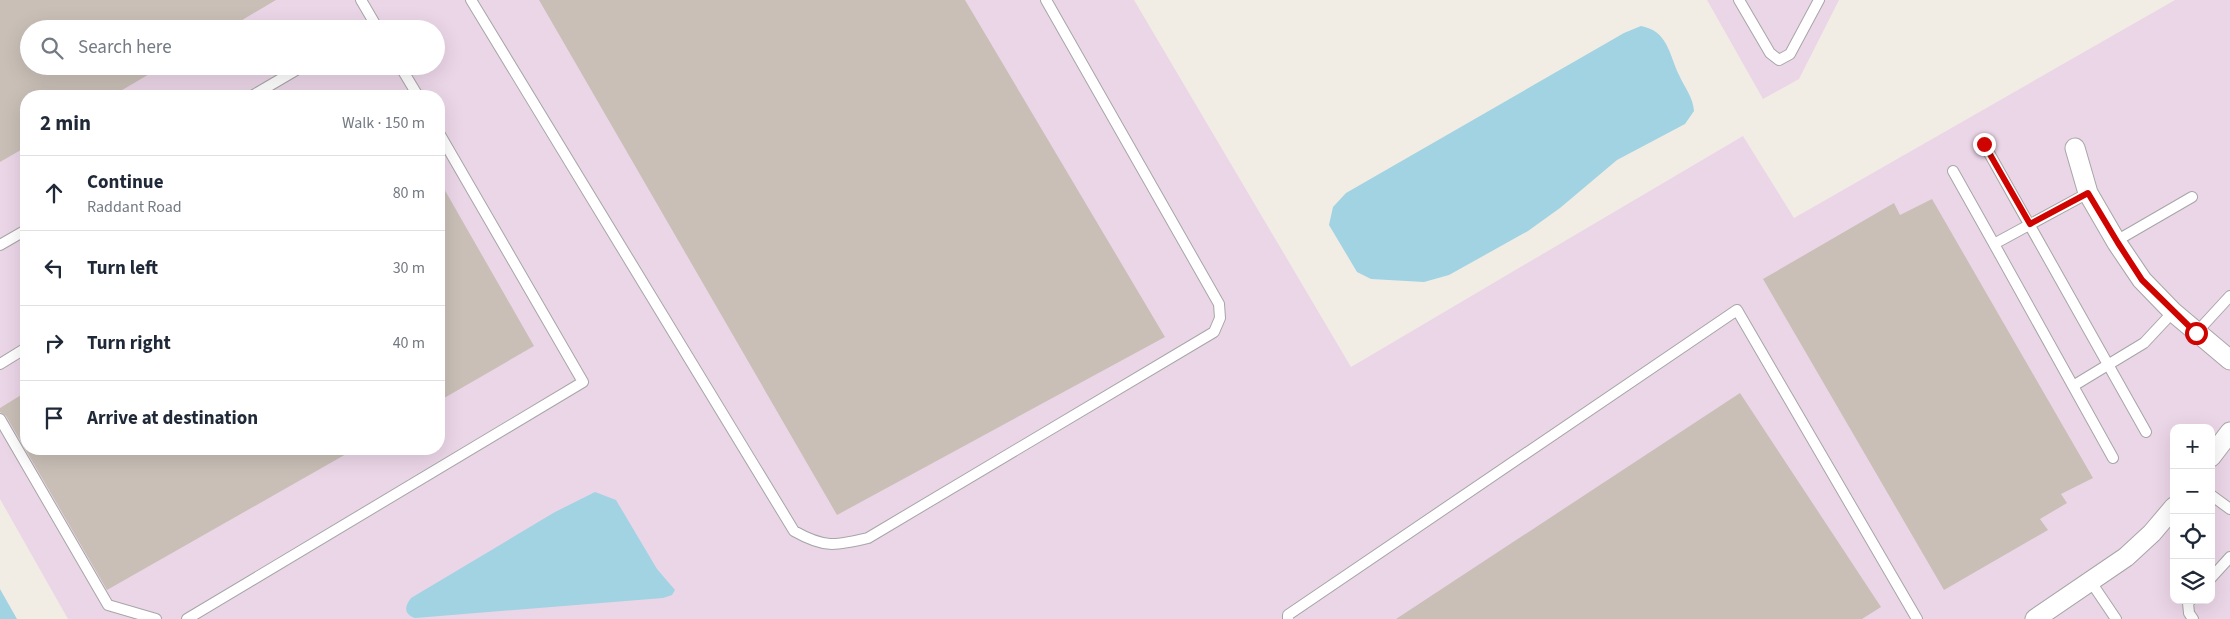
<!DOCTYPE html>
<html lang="en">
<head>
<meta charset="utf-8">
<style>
	body { margin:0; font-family:"Source Sans 3",sans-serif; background:#f2f2f3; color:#1f2937 }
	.controls { position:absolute; right:15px; bottom:15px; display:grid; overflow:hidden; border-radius:10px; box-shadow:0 5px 20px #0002 }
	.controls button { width:45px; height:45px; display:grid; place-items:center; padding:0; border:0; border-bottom:1px solid #e0e1e3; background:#fff; color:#1f2937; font:25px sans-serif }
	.stop { position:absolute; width:15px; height:15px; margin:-11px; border:4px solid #cf0300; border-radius:50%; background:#fff }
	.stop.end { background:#cf0300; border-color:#fff; box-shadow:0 1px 5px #0008 }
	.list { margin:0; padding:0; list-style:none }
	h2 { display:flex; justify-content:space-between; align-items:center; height:65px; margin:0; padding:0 20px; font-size:21px }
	h2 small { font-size:16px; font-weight:400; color:#747a83 }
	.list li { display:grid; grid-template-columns:32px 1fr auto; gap:15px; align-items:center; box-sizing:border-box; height:75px; padding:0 20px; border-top:1px solid #e0e1e3 }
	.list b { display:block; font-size:19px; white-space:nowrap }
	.list p { margin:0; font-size:16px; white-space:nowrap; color:#747a83 }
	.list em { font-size:16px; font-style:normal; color:#747a83 }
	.icon { flex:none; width:28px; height:28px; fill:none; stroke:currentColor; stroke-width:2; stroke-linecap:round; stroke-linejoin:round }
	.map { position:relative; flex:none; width:2230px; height:619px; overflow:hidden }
	.search { position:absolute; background:#fff; box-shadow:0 5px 20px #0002; left:20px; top:20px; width:425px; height:55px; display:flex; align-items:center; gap:12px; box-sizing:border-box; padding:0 18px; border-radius:28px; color:#747a83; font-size:19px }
	.panel { position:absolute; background:#fff; box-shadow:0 5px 20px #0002; left:20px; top:90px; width:425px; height:365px; border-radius:20px }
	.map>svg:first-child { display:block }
</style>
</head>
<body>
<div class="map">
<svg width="2230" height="619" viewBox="0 0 2230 619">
	<rect width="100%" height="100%" fill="#f1ede5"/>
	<path fill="#ebd6e7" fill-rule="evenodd" d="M0,0H1134L1351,367L1743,136L1794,218L2175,0H2230V619H68L0,499ZM29,29H436V66H29ZM26,96H439V449H26ZM2174,428H2211V600H2174Z
		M1707,0H1839L1799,79L1763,99Z"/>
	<path fill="#a1d3e3" d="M1641,26C1668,31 1669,54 1679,75C1685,88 1693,97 1694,111L1685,124L1617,160L1560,208L1528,231L1449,275L1424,282L1371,279L1357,272L1329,225L1333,207L1346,193L1624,33Z
		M595,492L616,500L657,569L675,590L672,595L663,598L415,618C404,614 404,607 411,598L555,512Z
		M0,589L17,619H0Z"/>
	<path fill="#c9bfb7" d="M0,0H276L227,29H29V66H163L112,96H26V147L0,162Z
		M539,0H965L1165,337L837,515Z
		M439,180L534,346L439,401Z
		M1932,199L2093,478L2061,494L2067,503L2040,519L2048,530L1944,590L1763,279L1894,203L1900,215Z
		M26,392V449H355L107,590L6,416L0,412V408Z
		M1740,393L1881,607L1862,619H1396Z"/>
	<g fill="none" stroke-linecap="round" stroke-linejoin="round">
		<g stroke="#a6a6a6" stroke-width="12">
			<path id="lane" d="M361,0L378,29
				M471,0L794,531C824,548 835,546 868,538L1214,332L1220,318L1219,304L1046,0
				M1739,0L1770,53L1779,60L1790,54L1819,0
				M400,66L418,96
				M252,96L303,66
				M1984,144L2146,432
				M1953,171L1994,244
				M2088,193L1994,244L2073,386L2144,343L2173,312
				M2116,241L2192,197
				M0,245L26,230
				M2196,333L2230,296
				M0,364L26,348
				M2073,386L2113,458
				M0,419L108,605L156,619
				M2211,495L2230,509
				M2211,578L2230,557
				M2091,582L2116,619
				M2191,600L2188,603L2189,613L2193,619
				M187,619L583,382L439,133
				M1288,619V615L1737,310L1917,619"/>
		</g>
		<g stroke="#a6a6a6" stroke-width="21">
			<path id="street" d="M2075,148L2088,193L2117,243L2142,280L2173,312L2230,360
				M2211,457L2230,432
				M2035,619L2126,557L2152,533L2174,507"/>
		</g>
		<use href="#lane" stroke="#fff" stroke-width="10"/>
		<use href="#street" stroke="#fff" stroke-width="19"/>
	</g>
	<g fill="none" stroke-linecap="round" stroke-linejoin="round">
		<path stroke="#cf0300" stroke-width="6" d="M1984,144L2030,224L2088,193L2118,243L2142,280L2196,333"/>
	</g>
</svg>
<div class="controls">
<button>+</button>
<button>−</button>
<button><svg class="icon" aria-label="locate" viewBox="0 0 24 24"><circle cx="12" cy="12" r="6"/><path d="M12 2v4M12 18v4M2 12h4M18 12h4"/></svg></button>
<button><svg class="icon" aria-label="layers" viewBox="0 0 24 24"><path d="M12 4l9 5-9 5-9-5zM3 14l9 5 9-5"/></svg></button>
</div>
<div class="stop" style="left:2196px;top:333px"></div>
<div class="stop end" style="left:1984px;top:144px"></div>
<div class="search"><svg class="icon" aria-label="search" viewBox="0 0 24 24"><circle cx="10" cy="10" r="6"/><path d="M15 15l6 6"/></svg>Search here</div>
<section class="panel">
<h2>2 min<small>Walk · 150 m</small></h2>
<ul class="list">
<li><svg class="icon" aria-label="ahead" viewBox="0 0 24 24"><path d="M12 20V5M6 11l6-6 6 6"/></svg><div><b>Continue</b><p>Raddant Road</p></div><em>80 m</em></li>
<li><svg class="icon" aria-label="left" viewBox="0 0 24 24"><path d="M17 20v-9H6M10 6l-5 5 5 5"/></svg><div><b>Turn left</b></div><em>30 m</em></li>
<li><svg class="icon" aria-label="right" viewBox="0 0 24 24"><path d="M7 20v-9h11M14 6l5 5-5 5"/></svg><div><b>Turn right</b></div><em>40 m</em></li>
<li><svg class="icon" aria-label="arrive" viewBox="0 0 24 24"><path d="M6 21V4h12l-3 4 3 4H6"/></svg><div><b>Arrive at destination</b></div></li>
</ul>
</section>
</div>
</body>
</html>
